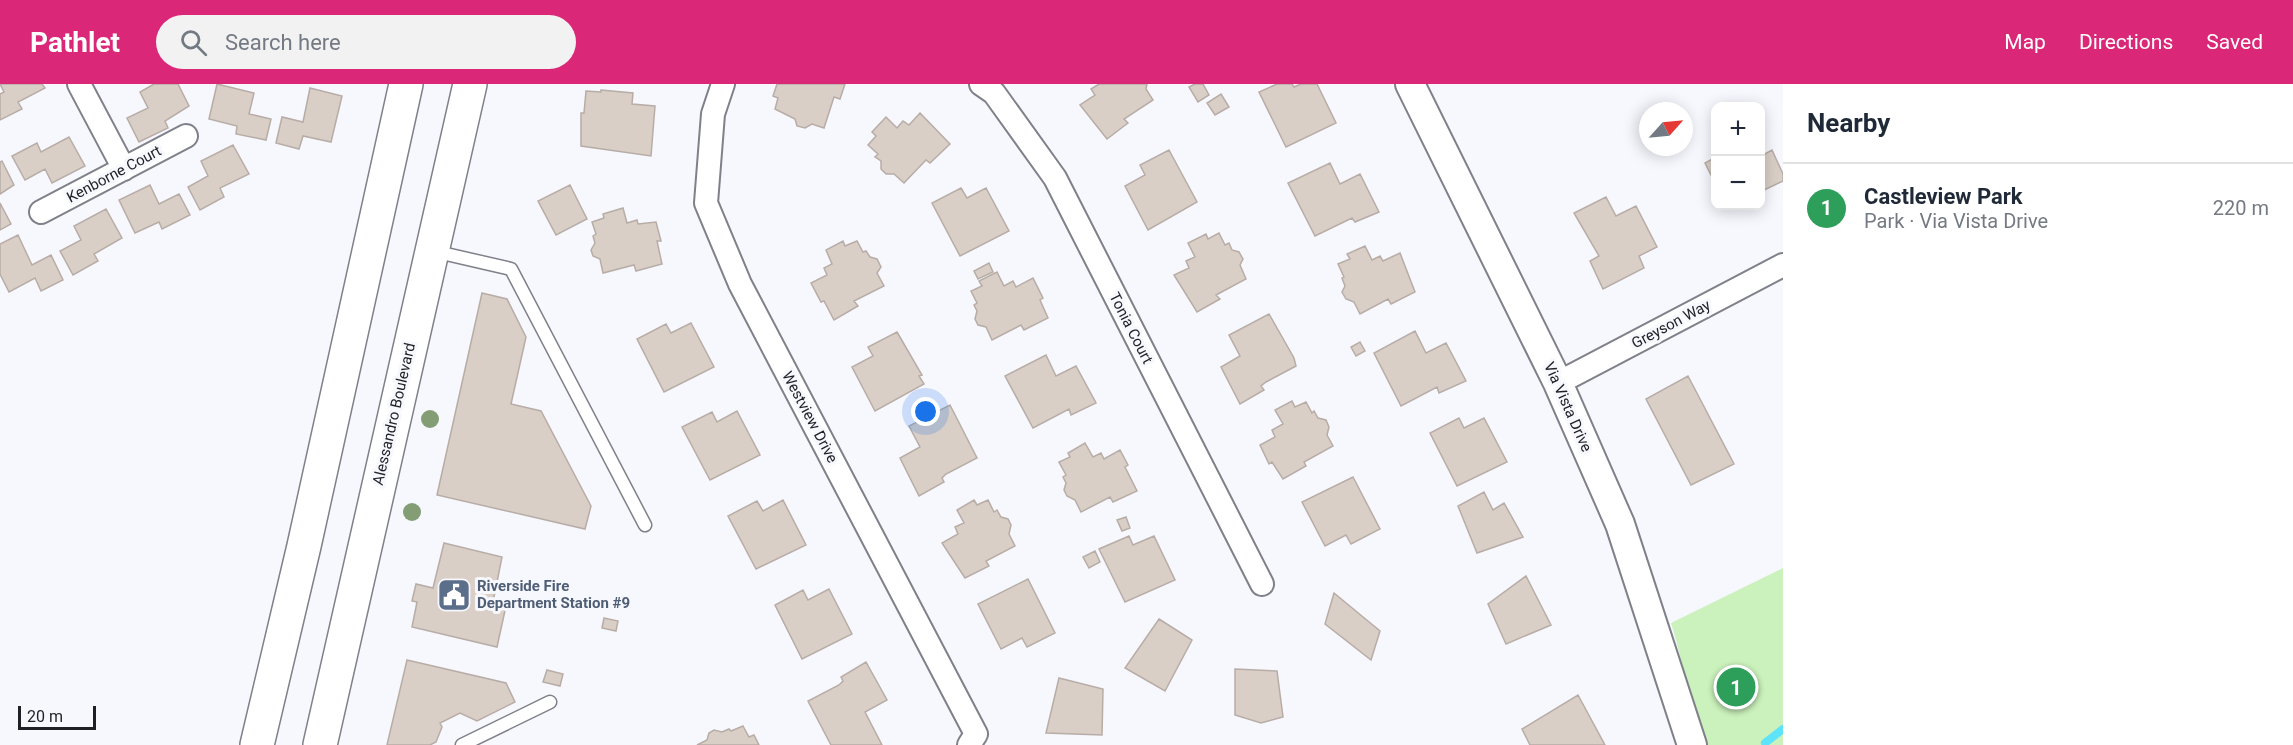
<!DOCTYPE html>
<html lang="en">
<head>
<meta charset="utf-8">
<style>
	body { margin:0; font-family:Roboto,sans-serif; background:#f2f2f3; color:#1f2937 }
	.controls { position:absolute; right:18px; top:18px; display:grid; overflow:hidden; border-radius:12px; box-shadow:0 3px 15px #0003 }
	.controls button { width:54px; height:54px; display:grid; place-items:center; padding:0; border:0; border-bottom:2px solid #e0e1e3; background:#fff; color:#1f2937; font:30px sans-serif }
	.compass { position:absolute; left:1639px; top:18px; width:54px; height:54px; border-radius:50%; background:#fff; box-shadow:0 3px 15px #0003; rotate:63deg }
	.scale { position:absolute; left:18px; bottom:15px; width:78px; box-sizing:border-box; padding-left:6px; border:3px solid #1f2024; border-top:0; font-size:16px; line-height:21px; white-space:nowrap; color:#1f2024; -webkit-text-stroke:4px #f7f7fe; paint-order:stroke }
	.you { position:absolute; left:926px; top:328px; width:21px; height:21px; margin:-15px; border:4px solid #fff; border-radius:50%; background:#1a73e8; box-shadow:0 0 0 9px #1a73e833 }
	.badge { display:grid; place-items:center; width:39px; height:39px; border-radius:50%; background:#db2777; color:#fff; font-size:20px; font-weight:700 }
	.pin { position:absolute; translate:-50% -50%; border:3px solid #fff; box-shadow:0 2px 6px #0006 }
	.list { margin:0; padding:0; list-style:none }
	h2 { display:flex; justify-content:space-between; align-items:center; height:78px; margin:0; padding:0 24px; font-size:26px }
	h2 small { font-size:20px; font-weight:400; color:#747a83 }
	.list li { display:grid; grid-template-columns:39px 1fr auto; gap:18px; align-items:center; box-sizing:border-box; height:90px; padding:0 24px; border-top:2px solid #e0e1e3 }
	.list b { display:block; font-size:22px; white-space:nowrap }
	.list p { margin:0; font-size:20px; white-space:nowrap; color:#747a83 }
	.list em { font-size:20px; font-style:normal; color:#747a83 }
	.icon { flex:none; width:33px; height:33px; fill:none; stroke:currentColor; stroke-width:2; stroke-linecap:round; stroke-linejoin:round }
	.map { position:relative; flex:none; width:1783px; height:661px; overflow:hidden }
	header { display:flex; align-items:center; gap:36px; box-sizing:border-box; height:84px; padding:0 30px; background:#db2777; color:#fff }
	header strong { font-size:28px }
	nav { display:flex; gap:33px; margin-inline-start:auto; font-size:21px }
	.search { width:420px; height:54px; background:#f2f2f3; display:flex; align-items:center; gap:15px; box-sizing:border-box; padding:0 21px; border-radius:33px; color:#747a83; font-size:22px }
	main { display:flex }
	aside { flex:1; background:#fff }
	.map>svg:first-child { display:block }
</style>
</head>
<body>
<header>
<strong>Pathlet</strong>
<div class="search"><svg class="icon" aria-label="search" viewBox="0 0 24 24"><circle cx="10" cy="10" r="6"/><path d="M15 15l6 6"/></svg>Search here</div>
<nav><a>Map</a><a>Directions</a><a>Saved</a></nav>
</header>
<main>
<div class="map">
<svg width="1783" height="661" viewBox="0 0 1783 661">
	<rect width="100%" height="100%" fill="#f7f7fe"/>
	<path fill="#cbf1bc" d="M1783,484V661H1706C1688,623 1684,579 1671,539Z"/>
	<g fill="none" stroke-linecap="round" stroke-linejoin="round">
		<path stroke="#5de3fa" stroke-width="8" d="M1765,659L1783,645"/>
	</g>
	<path fill="#d9cfc7" stroke="#b7ada6" stroke-width="1.5" d="M0,0H42L45,4L18,18L22,25L0,36V10L4,8Z
		M154,0H178L189,22L165,37L168,44L139,58L127,34L148,24L140,8Z
		M217,0L254,9L249,30L271,35L266,56L236,50L237,42L209,35Z
		M777,0H845L840,15L834,13L824,44L812,40L805,44L797,42L795,35L775,25L778,14L773,12Z
		M1099,0H1147L1146,5L1153,16L1124,35L1128,39L1107,55L1080,21L1095,11L1091,5Z
		M1195,0H1203L1209,11L1198,18L1189,3Z
		M1277,0H1292L1294,3L1301,0H1317L1336,39L1286,63L1259,8Z
		M310,4L342,12L331,58L303,52L299,65L276,59L282,33L303,38Z
		M601,6L633,9L632,20L655,22L651,72L581,62V29H584L586,7L601,8Z
		M1221,10L1229,23L1215,31L1207,19Z
		M920,29L950,60L930,79L926,76L904,99L894,90H886L881,85V77L875,73L878,70L868,61L876,52L872,48L886,33L897,44L903,37L909,41Z
		M69,53L85,82L52,99L45,85L25,96L12,72L37,59L41,68Z
		M233,61L249,90L220,104L224,113L200,126L188,103L208,92L201,77Z
		M1169,66L1197,118L1148,146L1125,102L1145,91L1140,81Z
		M1760,66L1763,71L1772,66L1783,90V97L1760,108Z
		M1716,73V101L1705,79Z
		M2,77L14,101L0,110V78Z
		M1330,79L1340,100L1360,90L1379,128L1355,138L1352,134L1315,152L1288,99Z
		M150,101L159,120L179,110L190,131L162,145L159,138L135,149L119,116Z
		M570,101L587,135L556,151L538,117Z
		M961,104L967,114L986,104L1009,147L960,172L932,119Z
		M1606,113L1616,132L1636,122L1657,163L1639,172L1644,184L1603,205L1590,177L1599,172L1574,129Z
		M0,119L11,140L0,146Z
		M623,124L627,139L637,136L638,140L656,138L661,157H657L662,180L636,187L634,181L603,189L600,175L593,172L591,166L595,159L593,152L596,150L592,138L604,134L603,130Z
		M106,125L122,154L94,170L98,177L73,191L60,167L81,156L74,142Z
		M1219,149L1225,161L1229,159L1232,166L1239,168L1243,175L1240,181L1246,195L1216,211L1220,215L1197,228L1174,191L1189,184L1186,177L1195,173L1188,159L1206,150L1208,155Z
		M18,151L32,181L51,171L63,196L41,207L35,194L9,208L0,190V160Z
		M843,157L845,162L857,157L863,168L866,167L870,173L877,175L881,183L877,189L884,202L854,217L858,222L834,236L824,217L821,218L811,199L827,191L824,184L832,180L826,166Z
		M1365,162L1372,176L1380,172L1383,177L1400,169L1415,208L1391,220L1388,215L1360,230L1354,218L1346,215L1342,208L1345,202L1342,194L1344,193L1338,180L1350,175L1347,170Z
		M989,179L993,188L978,195L974,187Z
		M997,188L1004,202L1013,197L1016,203L1033,194L1043,214L1040,216L1048,234L1024,246L1021,241L992,256L986,243L978,241L975,235L977,227L974,221L977,219L971,207L982,202L979,197Z
		M482,209L507,215L526,253L511,320L541,327L591,422L585,445L437,411Z
		M1269,230L1294,274L1296,282L1266,298L1261,302L1264,306L1240,320L1221,283L1240,272L1229,251Z
		M691,239L714,283L664,308L637,255L666,240L671,249Z
		M1415,247L1426,269L1446,259L1466,297L1439,309L1437,303L1401,322L1374,269Z
		M897,248L922,291L919,292L924,300L875,327L852,283L873,272L868,263Z
		M1360,258L1365,267L1356,272L1351,263Z
		M1046,271L1056,292L1076,282L1096,319L1071,331L1069,325L1033,344L1005,292Z
		M1688,292L1734,380L1691,401L1646,315Z
		M1292,317L1295,323L1306,318L1312,329L1314,327L1318,334L1326,336L1329,343L1327,351L1333,362L1304,378L1306,382L1283,395L1272,378L1269,380L1260,361L1275,353L1272,346L1283,340L1275,326Z
		M950,321L977,374L946,390L942,394L944,398L919,412L900,374L920,363L909,342Z
		M737,327L760,371L710,396L682,343L712,328L717,338Z
		M1459,334L1464,344L1484,334L1507,378L1457,402L1430,349Z
		M1085,359L1093,373L1101,369L1104,375L1120,366L1128,381L1125,383L1137,407L1113,418L1110,413L1081,428L1075,416L1067,412L1064,406L1066,399L1063,393L1066,391L1059,378L1070,373L1068,369Z
		M1353,393L1380,445L1351,460L1346,451L1325,462L1302,418Z
		M1484,408L1493,426L1504,419L1523,453L1477,469L1458,422Z
		M783,416L806,461L756,485L728,432L757,417L763,427Z
		M974,416L977,421L988,416L994,428L997,426L1001,433L1008,435L1011,441L1009,450L1015,462L986,477L989,482L965,494L942,459L958,450L955,443L964,439L957,426Z
		M1126,433L1130,444L1122,447L1117,436Z
		M1129,452L1133,461L1154,452L1175,496L1125,518L1099,465Z
		M444,459L502,473L493,518L506,522L497,563L412,543L417,518L412,517L416,500L433,504Z
		M1095,467L1100,478L1089,484L1083,473Z
		M1526,492L1551,541L1506,560L1488,520Z
		M1028,495L1055,549L1027,563L1022,554L1001,565L978,520Z
		M829,505L852,550L802,575L775,521L803,506L808,516Z
		M1334,509L1380,547L1371,576L1325,540Z
		M604,534L618,537L616,547L602,544Z
		M1159,535L1192,556L1165,607L1125,584Z
		M407,576L506,599L515,618L477,637L460,629L440,639L442,643L436,658L430,661H387Z
		M866,578L887,616L865,628L882,661H831L808,617L839,601L843,597L841,593Z
		M1235,585L1277,587L1283,633L1261,639L1235,631Z
		M547,586L563,590L560,602L543,598Z
		M1059,594L1103,605L1102,651L1046,649Z
		M1578,611L1605,661H1530L1522,645Z
		M743,642L749,653L754,651L759,661H697L707,656L709,649L714,646L722,648L729,645L731,647Z"/>
	<g fill="none" stroke-linecap="round" stroke-linejoin="round">
		<g stroke="#7f808a" stroke-width="15">
			<path id="service" d="M433,167L511,185L645,441
				M462,661L550,618"/>
		</g>
		<g stroke="#7f808a" stroke-width="26">
			<path id="minor" d="M79,0L124,85
				M723,0L713,30L706,119L740,200L976,650L969,661
				M981,0L994,9L1055,94L1262,500
				M41,128L186,52
				M1558,299L1783,181"/>
		</g>
		<g stroke="#7f808a" stroke-width="32">
			<path id="tertiary" d="M1410,0L1558,299L1620,440L1692,661"/>
		</g>
		<g stroke="#7f808a" stroke-width="36">
			<path id="primary" d="M257,661L304,462L406,0
				M320,661L470,0"/>
		</g>
		<use href="#service" stroke="#fff" stroke-width="12"/>
		<use href="#minor" stroke="#fff" stroke-width="22"/>
		<use href="#tertiary" stroke="#fff" stroke-width="28"/>
		<use href="#primary" stroke="#fff" stroke-width="33"/>
	</g>
	<g fill="#839e74">
		<circle cx="430" cy="335" r="9"/>
		<circle cx="412" cy="428" r="9"/>
	</g>
	<defs>
		<g id="civic-square" transform="scale(1.725)"><rect x="-9" y="-9" width="18" height="18" rx="4" fill="#5c6f8a" stroke="#f7f7fe"/><path d="M-.6-6.5H3V-4.5H.6V-3L4-1V1h2V6H-6V1h2V-1L-.6-3ZM-1.2 2.5V6h2.4V2.5Z" fill="#fff"/></g>
	</defs>
	<g fill-rule="evenodd">
		<use href="#civic-square" x="454" y="511"/>
	</g>
	<g text-anchor="middle" stroke-width="6" stroke-linejoin="round" paint-order="stroke">
		<g font-size="15" fill="#1f2024" stroke="#f7f7fe">
			<text transform="translate(114 90) rotate(-28)" y="5">Kenborne Court</text>
			<text transform="translate(1671 240) rotate(-28)" y="5">Greyson Way</text>
			<text transform="translate(1131 244) rotate(63)" y="5">Tonia Court</text>
			<text transform="translate(1568 323) rotate(66)" y="5">Via Vista Drive</text>
			<text transform="translate(394 330) rotate(-77)" y="5">Alessandro Boulevard</text>
			<text transform="translate(810 333) rotate(62)" y="5">Westview Drive</text>
		</g>
		<g font-size="15" font-weight="bold" fill="#4e5e75" stroke="#f7f7fe" text-anchor="start">
			<text x="477" y="507">Riverside Fire<tspan x="477" dy="17">Department Station #9</tspan></text>
		</g>
	</g>
</svg>
<div class="controls">
<button>+</button>
<button>−</button>
</div>
<svg class="compass" viewBox="-18 -18 36 36"><path d="M0-13l5 13h-10z" fill="#e53935"/><path d="M0 13l5-13h-10z" fill="#747a83"/></svg>
<div class="scale">20 m</div>
<div class="you"></div>
<div class="pin badge" style="left:1736px;top:603px;background:#2e9e5b">1</div>
</div>
<aside>
<h2>Nearby<small></small></h2>
<ul class="list">
<li><span class="badge" style="background:#2e9e5b">1</span><div><b>Castleview Park</b><p>Park · Via Vista Drive</p></div><em>220 m</em></li>
</ul>
</aside>
</main>
</body>
</html>
